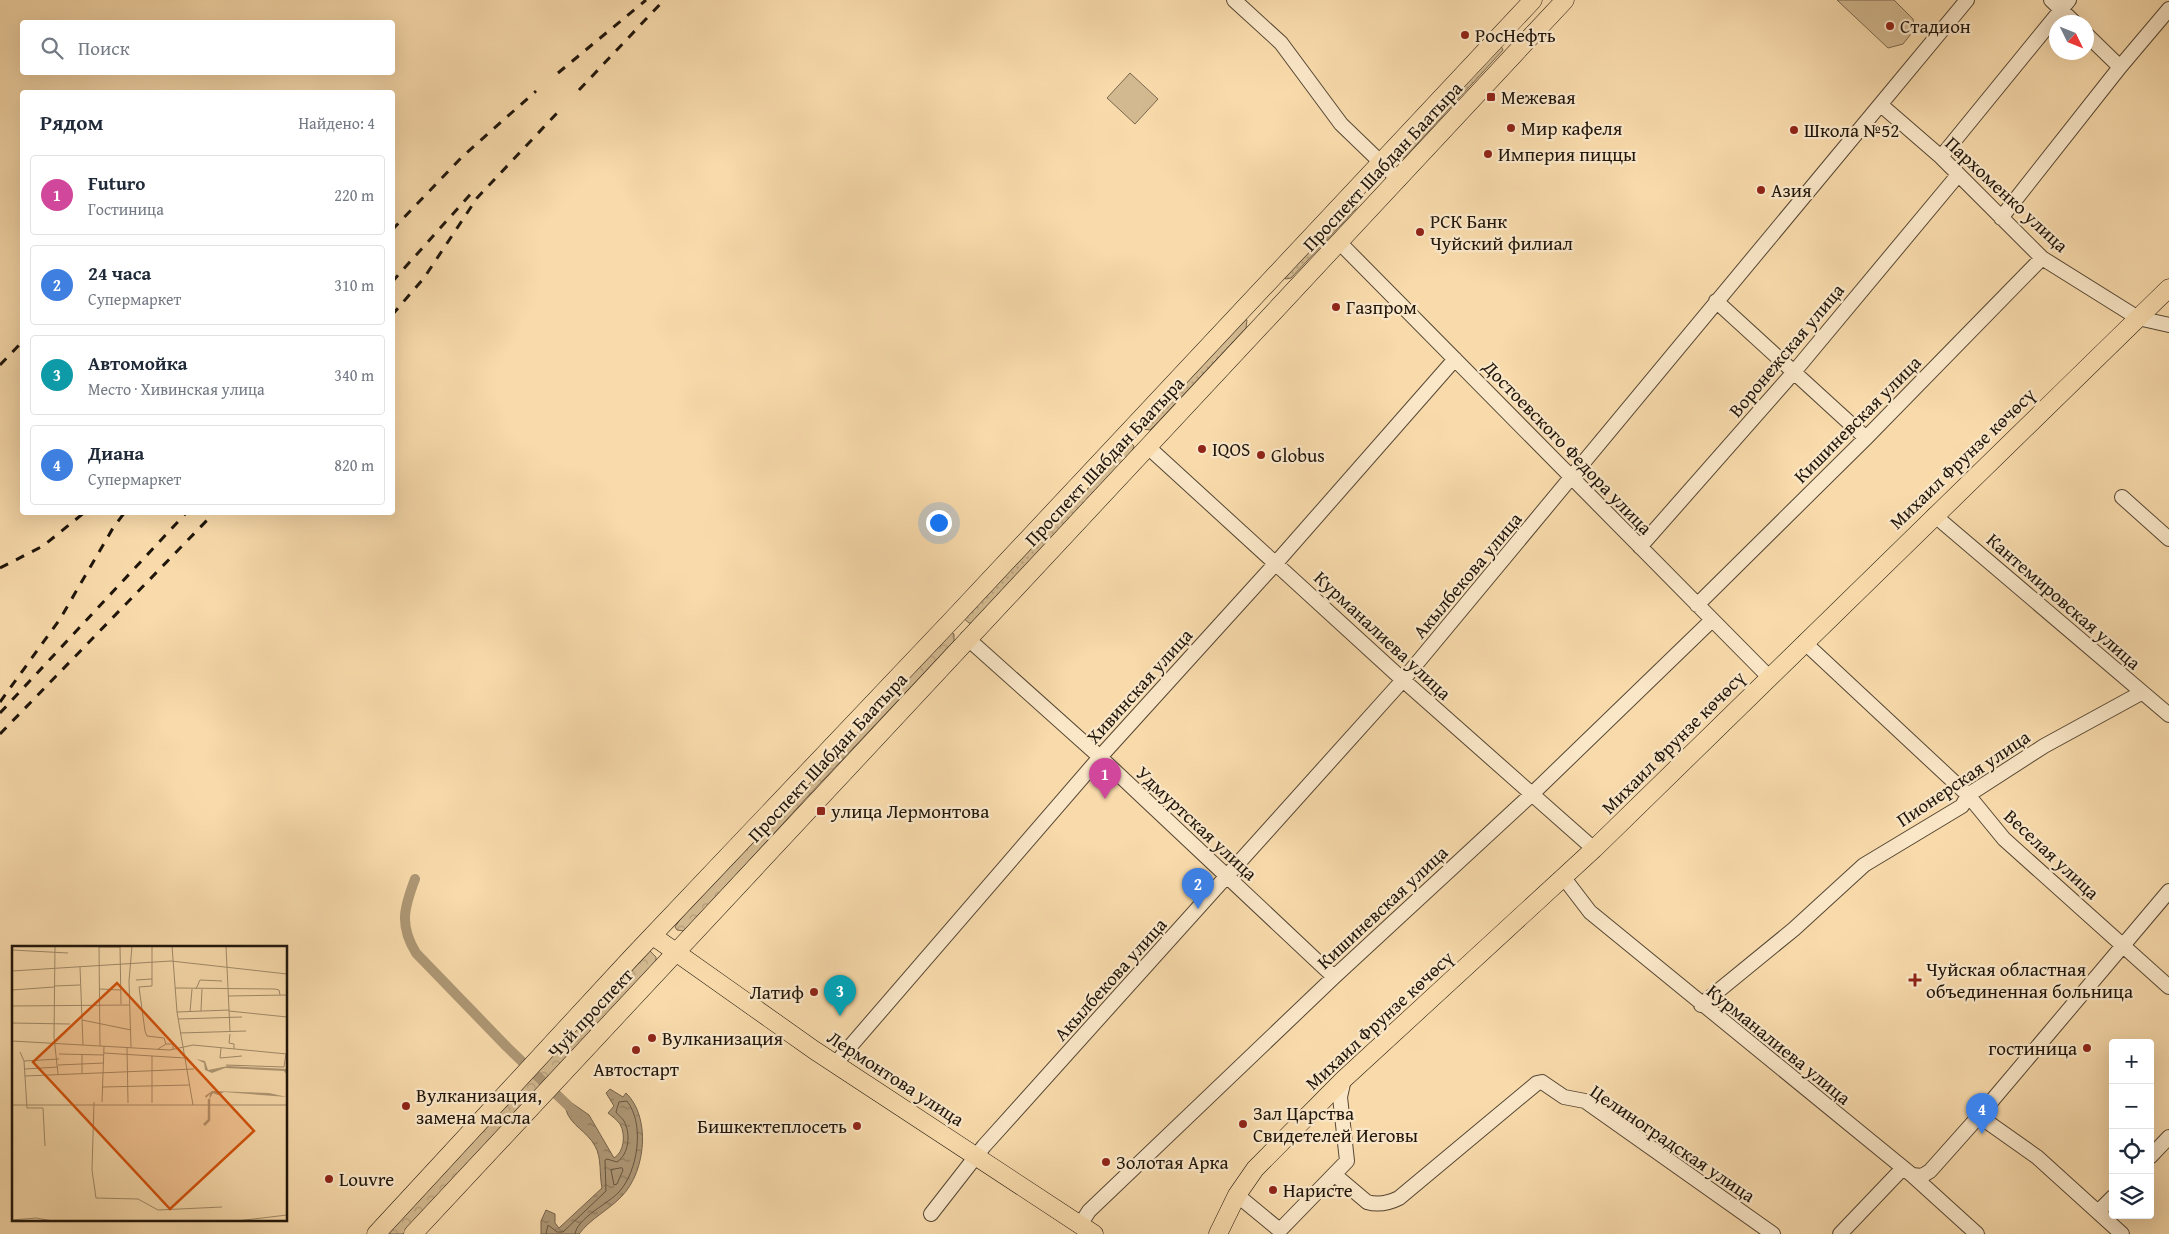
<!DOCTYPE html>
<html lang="ru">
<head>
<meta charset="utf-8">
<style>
	body { margin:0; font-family:"Gentium Book Plus",serif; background:#f6f6f7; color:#1f2937 }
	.controls { position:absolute; right:15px; bottom:15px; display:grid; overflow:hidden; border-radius:5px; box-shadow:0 5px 20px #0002 }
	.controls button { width:45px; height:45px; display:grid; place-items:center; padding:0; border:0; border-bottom:1px solid #e0e1e3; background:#fff; color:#1f2937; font:25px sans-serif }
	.compass { position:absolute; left:2049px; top:15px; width:45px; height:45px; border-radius:50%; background:#fff; box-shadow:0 5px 20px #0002; rotate:133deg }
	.you { position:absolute; left:938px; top:522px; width:18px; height:18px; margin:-12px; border:4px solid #fff; border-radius:50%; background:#1a73e8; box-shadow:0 0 0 8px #1a73e833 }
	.badge { display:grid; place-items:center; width:32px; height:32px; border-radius:50%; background:#0b8043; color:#fff; font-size:16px; font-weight:700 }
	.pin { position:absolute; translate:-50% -41px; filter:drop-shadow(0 1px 2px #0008) }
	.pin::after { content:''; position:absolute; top:26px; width:18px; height:15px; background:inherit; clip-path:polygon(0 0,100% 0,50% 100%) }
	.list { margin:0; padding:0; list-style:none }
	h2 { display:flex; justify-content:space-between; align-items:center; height:65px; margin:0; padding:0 20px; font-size:21px }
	h2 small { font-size:16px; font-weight:400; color:#747a83 }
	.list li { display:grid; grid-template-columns:32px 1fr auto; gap:15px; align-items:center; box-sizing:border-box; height:80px; margin:0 10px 10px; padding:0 10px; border:1px solid #e0e1e3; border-radius:5px }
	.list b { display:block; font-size:19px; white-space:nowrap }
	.list p { margin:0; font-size:16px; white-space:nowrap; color:#747a83 }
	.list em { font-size:16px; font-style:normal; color:#747a83 }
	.icon { flex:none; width:28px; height:28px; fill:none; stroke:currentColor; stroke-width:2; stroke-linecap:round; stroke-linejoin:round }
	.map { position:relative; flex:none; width:2169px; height:1234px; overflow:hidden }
	.search { position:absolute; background:#fff; box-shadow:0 5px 20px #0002; left:20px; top:20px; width:375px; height:55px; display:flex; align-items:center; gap:12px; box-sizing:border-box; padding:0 18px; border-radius:5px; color:#747a83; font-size:19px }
	.panel { position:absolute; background:#fff; box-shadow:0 5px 20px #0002; left:20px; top:90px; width:375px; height:425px; border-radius:5px }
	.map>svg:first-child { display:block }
</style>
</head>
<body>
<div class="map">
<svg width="2169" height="1234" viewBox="0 0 2169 1234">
	<defs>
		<pattern id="grass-dots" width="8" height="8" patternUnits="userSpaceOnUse" patternTransform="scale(1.25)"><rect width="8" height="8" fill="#d3b990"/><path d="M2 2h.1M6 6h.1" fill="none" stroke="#b59e7b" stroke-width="1.8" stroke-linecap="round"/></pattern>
		<pattern id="forest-crowns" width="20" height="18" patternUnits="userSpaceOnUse" patternTransform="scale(1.25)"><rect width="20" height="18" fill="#d3b990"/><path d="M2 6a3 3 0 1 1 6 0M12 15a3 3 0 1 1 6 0" fill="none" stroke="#b59e7b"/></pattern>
		<pattern id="water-ripples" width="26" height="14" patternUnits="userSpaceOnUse" patternTransform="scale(1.25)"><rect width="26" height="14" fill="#ae9775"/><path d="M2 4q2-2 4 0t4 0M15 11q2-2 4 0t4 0" fill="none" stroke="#8d7a5e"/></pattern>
	</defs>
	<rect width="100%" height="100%" fill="#f8daab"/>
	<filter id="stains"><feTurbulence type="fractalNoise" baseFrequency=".004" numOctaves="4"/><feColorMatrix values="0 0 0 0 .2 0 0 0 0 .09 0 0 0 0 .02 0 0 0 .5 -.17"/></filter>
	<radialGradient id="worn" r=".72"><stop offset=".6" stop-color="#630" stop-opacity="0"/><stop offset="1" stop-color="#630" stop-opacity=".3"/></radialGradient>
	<path fill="url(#grass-dots)" stroke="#79674e" d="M1501,46L1503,50L1407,155L1404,158L1399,157L1397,155Z
		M1353,201L1357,206L1355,210L1291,278L1286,279L1283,277Z
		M1243,318L1247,320L1246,328L1156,424L1150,430L1143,429L1141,427Z
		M1128,440L1134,446L1132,452L974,623H969L962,617Z"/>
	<path fill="url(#forest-crowns)" stroke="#79674e" d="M951,632L954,634V641L808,796L685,931L677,930L675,927L681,918Z
		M650,951L656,957V961L407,1234H384L646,952Z"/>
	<path fill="#d3b990" stroke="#79674e" d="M1837,0H1894L1913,19L1915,29L1903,44L1888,48Z
		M1130,73L1158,99L1135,124L1107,98Z"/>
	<path fill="url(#water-ripples)" stroke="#75634b" d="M610,1089L623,1097L626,1093C651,1117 646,1171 622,1196C609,1210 591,1218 579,1234H541V1221L546,1210L555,1214V1223L559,1228L602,1188C599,1174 602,1158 595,1146C587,1131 571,1126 566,1110L569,1101L589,1115L614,1158C624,1152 626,1135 620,1124C617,1120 612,1116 608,1113L614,1106L606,1093Z"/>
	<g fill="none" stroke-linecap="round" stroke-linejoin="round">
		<path stroke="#665640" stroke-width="1" d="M622,1168L623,1170L617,1184L614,1185L611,1170Z
			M546,1234L548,1225L557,1232H563L606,1191L605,1160L607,1159L617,1162C629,1154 631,1134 624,1121C622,1118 618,1115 616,1112L619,1102L627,1101C645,1124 638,1171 619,1192C609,1203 577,1218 575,1234"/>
		<path stroke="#ae9775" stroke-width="10" d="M415,879C404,908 399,925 416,953L507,1047L577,1114"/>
		<g stroke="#554633" stroke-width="16">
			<path id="minor" d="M1234,0L1281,43L1341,124L1399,180
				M2051,0L2074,22
				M2086,34L2120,67
				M1881,105L1941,157L2042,258L2138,318L2169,325
				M1941,157L2069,0
				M2001,218L2120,67L2169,9
				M1340,243L1769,677
				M1716,301L1866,438
				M1148,447L1403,680L1594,849
				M2122,497L2169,539
				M1934,515L2169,715
				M1640,547L1794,372L1958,175
				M1697,605L1866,438L2042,258
				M967,638L1100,757L1334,977
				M1804,642L1968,795L2004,839L2169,987
				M1564,878L1590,912L1912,1175L1977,1234
				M1701,1005L1794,929L1864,865L1962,806L1968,795L2044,746L2141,693
				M835,1064L1100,757L1276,563L1455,359
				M1979,1116L2037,1157L2122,1234
				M2150,1157L2169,1137
				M1335,1175L1367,1202C1377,1205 1389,1203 1399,1198L1537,1083L1542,1082L1564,1097L1585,1101L1773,1234
				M1912,1175L1922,1176L1930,1171L1979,1116L2169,891
				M1237,1195L1277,1228L1281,1229L1347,1161L1340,1097L1344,1079
				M2098,1212L2113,1197
				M931,1214L984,1146L1403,680L1967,0
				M1080,1225L1089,1211L1334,977L1531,795L1712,620
				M1840,1234L1903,1168"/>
		</g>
		<g stroke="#1f150b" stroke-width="19">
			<path id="major" d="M653,936L814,1050L1094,1234
				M376,1234L632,957L950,622L1533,0
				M413,1234L1565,0
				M1218,1234L1237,1195L1255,1169L1344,1079L1594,849L2169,288"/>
		</g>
		<use href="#minor" stroke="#fae7c8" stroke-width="14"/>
		<use href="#major" stroke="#f8daab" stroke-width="18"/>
		<path stroke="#1f150b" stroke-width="3" stroke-dasharray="9 9" stroke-linecap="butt" d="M558,73L646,0
			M579,90L664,0
			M392,230L462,157L536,91
			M392,282L476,188
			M392,315L424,278L477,198L558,112
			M0,365L22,342
			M0,568L43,546L85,512
			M0,702L60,619L113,528L125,512
			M0,713L187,512
			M0,734L215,512"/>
	</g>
	<g fill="#8f2418" stroke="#fae7c8" stroke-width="2">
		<circle cx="1890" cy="26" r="5"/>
		<circle cx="1465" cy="35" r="5"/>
		<rect x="1486" y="92" width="10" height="10" rx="2.5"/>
		<circle cx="1511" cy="128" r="5"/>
		<circle cx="1794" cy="130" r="5"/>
		<circle cx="1488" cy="154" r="5"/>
		<circle cx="1761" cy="190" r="5"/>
		<circle cx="1420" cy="232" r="5"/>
		<circle cx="1336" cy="307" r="5"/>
		<circle cx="1202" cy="449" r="5"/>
		<circle cx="1261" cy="455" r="5"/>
		<rect x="816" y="806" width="10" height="10" rx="2.5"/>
		<path d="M1912.5 972.5h5v5h5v5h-5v5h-5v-5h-5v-5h5z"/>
		<circle cx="814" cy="992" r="5"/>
		<circle cx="652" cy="1038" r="5"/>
		<circle cx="2087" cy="1048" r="5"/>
		<circle cx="636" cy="1050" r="5"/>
		<circle cx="406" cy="1106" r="5"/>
		<circle cx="1243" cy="1124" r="5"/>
		<circle cx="857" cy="1126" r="5"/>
		<circle cx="1106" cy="1162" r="5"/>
		<circle cx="329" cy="1179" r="5"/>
		<circle cx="1273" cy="1190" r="5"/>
	</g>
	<g text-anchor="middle" stroke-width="4.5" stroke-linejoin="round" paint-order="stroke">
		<g font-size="19" fill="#1f150b" stroke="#fae7c8" text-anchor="start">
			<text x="1900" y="33">Стадион</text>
			<text x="1475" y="42">РосНефть</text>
			<text x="1501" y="104">Межевая</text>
			<text x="1521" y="135">Мир кафеля</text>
			<text x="1804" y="137">Школа №52</text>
			<text x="1498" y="161">Империя пиццы</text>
			<text x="1771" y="197">Азия</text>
			<text x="1430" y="228">РСК Банк<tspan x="1430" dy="22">Чуйский филиал</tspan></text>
			<text x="1346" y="314">Газпром</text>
			<text x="1212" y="456">IQOS</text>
			<text x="1271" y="462">Globus</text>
			<text x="831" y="818">улица Лермонтова</text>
			<text x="1926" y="976">Чуйская областная<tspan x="1926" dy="22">объединенная больница</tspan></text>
			<text x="804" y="999" text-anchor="end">Латиф</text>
			<text x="662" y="1045">Вулканизация</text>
			<text x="2077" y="1055" text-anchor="end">гостиница</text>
			<text x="636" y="1076" text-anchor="middle">Автостарт</text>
			<text x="416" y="1102">Вулканизация,<tspan x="416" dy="22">замена масла</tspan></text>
			<text x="1253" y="1120">Зал Царства<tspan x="1253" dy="22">Свидетелей Иеговы</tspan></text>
			<text x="847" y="1133" text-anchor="end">Бишкектеплосеть</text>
			<text x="1116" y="1169">Золотая Арка</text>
			<text x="339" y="1186">Louvre</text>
			<text x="1283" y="1197">Наристе</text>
		</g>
		<g font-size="19" fill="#1f150b" stroke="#fae7c8">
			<text transform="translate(1382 166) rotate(-47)" y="7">Проспект Шабдан Баатыра</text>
			<text transform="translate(2007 194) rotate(43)" y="7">Пархоменко улица</text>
			<text transform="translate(1786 350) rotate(-50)" y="7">Воронежская улица</text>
			<text transform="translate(1857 419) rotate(-45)" y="7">Кишиневская улица</text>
			<text transform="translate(1568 447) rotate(46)" y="7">Достоевского Федора улица</text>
			<text transform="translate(1962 458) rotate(-44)" y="7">Михаил Фрунзе көчөсү</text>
			<text transform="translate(1104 461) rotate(-47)" y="7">Проспект Шабдан Баатыра</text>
			<text transform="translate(1467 575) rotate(-50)" y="7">Акылбекова улица</text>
			<text transform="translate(2064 601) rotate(41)" y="7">Кантемировская улица</text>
			<text transform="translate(1383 635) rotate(43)" y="7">Курманалиева улица</text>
			<text transform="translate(1139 686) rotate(-48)" y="7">Хивинская улица</text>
			<text transform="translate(1673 742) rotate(-45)" y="7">Михаил Фрунзе көчөсү</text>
			<text transform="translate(827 757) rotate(-47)" y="7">Проспект Шабдан Баатыра</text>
			<text transform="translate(1963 778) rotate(-34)" y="7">Пионерская улица</text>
			<text transform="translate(1197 823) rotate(43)" y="7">Удмуртская улица</text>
			<text transform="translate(2052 854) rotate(43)" y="7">Веселая улица</text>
			<text transform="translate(1382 907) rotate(-43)" y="7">Кишиневская улица</text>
			<text transform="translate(1110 979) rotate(-48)" y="7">Акылбекова улица</text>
			<text transform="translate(590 1013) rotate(-47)" y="7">Чуй проспект</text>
			<text transform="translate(1379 1020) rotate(-43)" y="7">Михаил Фрунзе көчөсү</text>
			<text transform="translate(1779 1044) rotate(39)" y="7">Курманалиева улица</text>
			<text transform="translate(896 1078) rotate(33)" y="7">Лермонтова улица</text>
			<text transform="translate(1673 1143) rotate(34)" y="7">Целиноградская улица</text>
		</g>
	</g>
	<g transform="translate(12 946)">
		<rect width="275" height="275" fill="#f8daab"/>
		<path d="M184,113L193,115L196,124L216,120L275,123V129L272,125L213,122L200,127L193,124L192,117ZM200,145L257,147L275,151L212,146L206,149L201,147L197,154L198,148L194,152L193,150Z" fill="#ae9775"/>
		<path fill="none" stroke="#ae9775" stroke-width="2.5" d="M192,179L197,174V153"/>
		<path fill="none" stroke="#a18b6b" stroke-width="1" d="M43,0L42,91L46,128M87,0L88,100M108,0L109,58M140,0V40L127,41L133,85L135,90L152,92L154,98M160,0L165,66L181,159M214,0L218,85M87,1H108M0,4L56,7M68,21L71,99M0,25L159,15L275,28M124,34L140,33M42,40L68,39M163,42L263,43L267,44L268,49M88,43L108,44M184,43L188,34L210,35M0,44L42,41M216,50L275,49M0,60L117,59M189,65L190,43M217,65L275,71M165,66L217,64M178,66L180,43M166,73L230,71M70,74L119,84M0,77L58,78M168,87L234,85M218,88L217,97L222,98V103M0,95L158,104L181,99L275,108M115,101L116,157M119,101L117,35L120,0M209,102L208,112L230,110M146,103L154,98H161V103M8,106L12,115L15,162H31L33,200M92,107L173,112M47,108L92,109M70,108V127M140,110V157M12,115L47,113M46,119L92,117M214,119L272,121L274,108M13,123L46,121M13,130L182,123M91,141L178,139M82,156L80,224L84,252L126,253L146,264L210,261M90,156L92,100M0,159H275M0,274L24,272L41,275M225,275L275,269"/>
		<path fill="#d4520c" fill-opacity="0.15" stroke="#d4520c" stroke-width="2.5" d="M105,37L242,185L158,263L21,116Z"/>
		<rect width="275" height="275" fill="none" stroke="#1f150b" stroke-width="2.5"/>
	</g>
	<rect width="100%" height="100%" filter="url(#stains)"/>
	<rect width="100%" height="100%" fill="url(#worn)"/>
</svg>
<div class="controls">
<button>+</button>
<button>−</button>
<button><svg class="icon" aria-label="locate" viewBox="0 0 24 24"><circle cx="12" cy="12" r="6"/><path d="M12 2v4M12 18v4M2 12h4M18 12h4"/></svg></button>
<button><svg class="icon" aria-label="layers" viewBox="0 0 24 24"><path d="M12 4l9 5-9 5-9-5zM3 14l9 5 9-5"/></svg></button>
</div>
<svg class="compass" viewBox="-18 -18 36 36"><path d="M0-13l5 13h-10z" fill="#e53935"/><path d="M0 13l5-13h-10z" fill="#747a83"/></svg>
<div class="you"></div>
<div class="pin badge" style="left:1105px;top:799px;background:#d1479c">1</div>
<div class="pin badge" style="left:1198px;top:909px;background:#3f7fe0">2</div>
<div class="pin badge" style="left:840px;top:1016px;background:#0f9aa8">3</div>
<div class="pin badge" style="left:1982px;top:1134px;background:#3f7fe0">4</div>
<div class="search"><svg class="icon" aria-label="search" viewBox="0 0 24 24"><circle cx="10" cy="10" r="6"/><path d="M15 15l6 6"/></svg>Поиск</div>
<section class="panel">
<h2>Рядом<small>Найдено: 4</small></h2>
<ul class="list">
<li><span class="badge" style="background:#d1479c">1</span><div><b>Futuro</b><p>Гостиница</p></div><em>220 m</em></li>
<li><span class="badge" style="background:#3f7fe0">2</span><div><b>24 часа</b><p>Супермаркет</p></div><em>310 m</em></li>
<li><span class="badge" style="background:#0f9aa8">3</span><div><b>Автомойка</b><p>Место · Хивинская улица</p></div><em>340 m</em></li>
<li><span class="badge" style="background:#3f7fe0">4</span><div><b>Диана</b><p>Супермаркет</p></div><em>820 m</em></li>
</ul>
</section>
</div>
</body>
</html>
